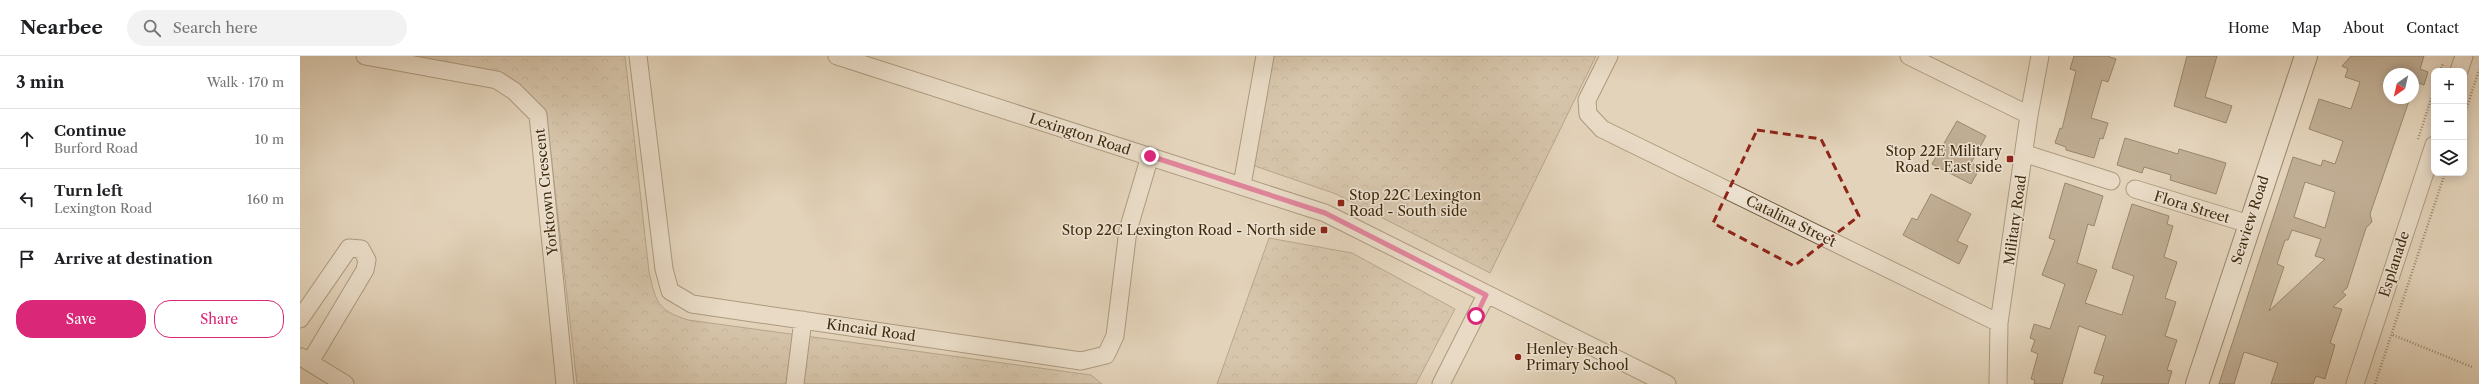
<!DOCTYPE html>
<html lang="en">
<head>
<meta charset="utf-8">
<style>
	body { margin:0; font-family:"Libre Caslon Text",serif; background:#f2f2f2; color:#202124 }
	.controls { position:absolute; right:12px; top:12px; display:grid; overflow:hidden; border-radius:8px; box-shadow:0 2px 10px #0003 }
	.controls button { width:36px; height:36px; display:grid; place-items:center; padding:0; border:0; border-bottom:1px solid #e0e0e0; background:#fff; color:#202124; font:20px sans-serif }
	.compass { position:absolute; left:2083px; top:12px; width:36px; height:36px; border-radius:50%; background:#fff; box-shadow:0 2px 10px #0003; rotate:214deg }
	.stop { position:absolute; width:12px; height:12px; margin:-9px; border:3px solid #db2777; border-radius:50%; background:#fff }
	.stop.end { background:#db2777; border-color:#fff; box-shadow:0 1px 4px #0008 }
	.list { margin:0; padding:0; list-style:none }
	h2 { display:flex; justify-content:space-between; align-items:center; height:52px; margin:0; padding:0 16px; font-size:17px }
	h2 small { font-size:13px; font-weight:400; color:#757577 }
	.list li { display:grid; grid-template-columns:26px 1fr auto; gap:12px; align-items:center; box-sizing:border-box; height:60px; padding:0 16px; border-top:1px solid #e0e0e0 }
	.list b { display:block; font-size:15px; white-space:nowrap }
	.list p { margin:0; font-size:13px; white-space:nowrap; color:#757577 }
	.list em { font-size:13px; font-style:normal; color:#757577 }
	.actions { display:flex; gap:8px; padding:12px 16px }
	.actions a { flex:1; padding:9px 0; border:1px solid #db2777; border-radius:16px; text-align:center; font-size:14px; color:#db2777 }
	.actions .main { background:#db2777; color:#fff }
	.icon { flex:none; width:22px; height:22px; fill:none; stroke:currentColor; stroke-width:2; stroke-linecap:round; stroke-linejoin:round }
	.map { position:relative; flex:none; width:2179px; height:328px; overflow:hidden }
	header { display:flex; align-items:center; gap:24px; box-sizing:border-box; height:56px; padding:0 20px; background:#fff; border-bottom:1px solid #e0e0e0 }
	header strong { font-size:19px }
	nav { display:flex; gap:22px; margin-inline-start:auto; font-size:14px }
	.search { width:280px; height:36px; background:#f2f2f2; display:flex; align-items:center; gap:10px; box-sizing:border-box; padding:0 14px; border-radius:22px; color:#757577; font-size:15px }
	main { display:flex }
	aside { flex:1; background:#fff }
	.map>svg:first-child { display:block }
</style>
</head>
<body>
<header>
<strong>Nearbee</strong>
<div class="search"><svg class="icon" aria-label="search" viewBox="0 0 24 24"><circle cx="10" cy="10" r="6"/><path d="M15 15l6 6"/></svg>Search here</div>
<nav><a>Home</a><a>Map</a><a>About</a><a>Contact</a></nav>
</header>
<main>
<aside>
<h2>3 min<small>Walk · 170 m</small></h2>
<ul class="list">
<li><svg class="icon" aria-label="ahead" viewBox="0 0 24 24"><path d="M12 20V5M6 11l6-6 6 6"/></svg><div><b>Continue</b><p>Burford Road</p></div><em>10 m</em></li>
<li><svg class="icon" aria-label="left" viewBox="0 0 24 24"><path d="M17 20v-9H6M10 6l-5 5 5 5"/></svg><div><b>Turn left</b><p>Lexington Road</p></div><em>160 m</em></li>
<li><svg class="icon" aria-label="arrive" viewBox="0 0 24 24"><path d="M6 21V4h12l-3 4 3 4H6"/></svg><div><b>Arrive at destination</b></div></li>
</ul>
<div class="actions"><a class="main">Save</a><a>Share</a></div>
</aside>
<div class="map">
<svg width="2179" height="328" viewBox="0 0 2179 328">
	<defs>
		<pattern id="park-crowns" width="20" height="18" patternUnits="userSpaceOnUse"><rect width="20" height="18" fill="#c7b69c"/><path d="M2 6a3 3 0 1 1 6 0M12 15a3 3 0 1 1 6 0" fill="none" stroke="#a3947e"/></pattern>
	</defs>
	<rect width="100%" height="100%" fill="#e3d3ba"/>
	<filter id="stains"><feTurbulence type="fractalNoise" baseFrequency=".005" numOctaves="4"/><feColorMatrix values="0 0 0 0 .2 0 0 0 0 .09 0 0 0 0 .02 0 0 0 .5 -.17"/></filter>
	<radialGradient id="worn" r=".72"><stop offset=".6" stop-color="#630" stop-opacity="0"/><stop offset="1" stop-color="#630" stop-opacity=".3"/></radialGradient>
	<path fill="url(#park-crowns)" stroke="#847054" d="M95,0H325L349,216C356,246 357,254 388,264L791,319L802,328H277L248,72L241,55L230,39Z
		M972,0H1296L1190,217L1036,138L952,109Z
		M969,182L1052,197L1155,253L1116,328H917Z"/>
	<path fill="#958266" stroke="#402b0c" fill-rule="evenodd" d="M1774,0H1807L1816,3L1808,26L1802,24L1791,62L1808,67L1803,83L1800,82L1794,102L1766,94V91L1755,87L1760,72L1762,73L1776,15L1770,13Z
		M1887,0H1917L1905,41L1932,50L1926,67L1874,50Z
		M2051,0H2124L2120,13L2128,16L2124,29L2113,25V18H2089V42L2109,45L2070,158L2072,166L2066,172L2047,232L2042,236L2046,239L2033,251L2042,253L2030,287L2035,289L2025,323L2016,320L2013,328H1971L1978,307L1944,296L1934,328H1919L1993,101L2021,110L2023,104L2035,108L2043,85L2009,73L2019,43L2051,53L2060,26L2045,21L2048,13L2042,10ZM2005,126L2035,136L2025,172L1994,161ZM1992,174L2021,183L2015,200L2025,203L1969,255L1984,211L1977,208L1985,184H1988Z
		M1657,65L1686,80L1671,107L1680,112L1671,128L1632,108Z
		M1825,82L1878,98L1879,93L1926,107L1916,138L1870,124L1871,119L1844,111L1842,117L1817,109Z
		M1765,127L1803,140L1794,170L1788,168L1777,207L1797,214L1785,247L1822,259L1834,220L1812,212L1832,148L1869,160L1867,168L1873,170L1864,201L1877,206L1865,242L1876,246L1865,280L1877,284L1867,314L1872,315L1868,328H1801L1804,320L1794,317L1806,280L1779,270L1762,328H1734L1735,324L1731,323L1738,298L1731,295L1735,284L1730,282L1734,268L1750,273L1765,228L1742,219L1755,184L1749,182Z
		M1631,138L1671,158L1657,185L1668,190L1659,208L1603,179L1612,162L1617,164Z"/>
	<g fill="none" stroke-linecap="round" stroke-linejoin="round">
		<g stroke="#695538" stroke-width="19">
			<path id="minor" d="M65,0L197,24L214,35L238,59L265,328
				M338,0L364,213L370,235L392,248L781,305L806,299L815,280L828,174L850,100
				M537,0L1025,157L1367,328
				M1309,0L1287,44L1288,58L1302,73L1699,267
				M1609,0L1729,59
				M2159,15L2164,0
				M1724,100L1726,98L1811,125
				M942,129L965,0
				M1835,133L1949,168
				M0,263L49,192L61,193L67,204L65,214L10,306
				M1,301L45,328
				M495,328L503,264
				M1141,328L1186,239
				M1698,328L1699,267L1729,59L1740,0
				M2055,328L2134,89"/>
		</g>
		<g stroke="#402b0c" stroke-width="24">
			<path id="secondary" d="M1897,328L2006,0"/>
		</g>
		<path stroke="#402b0c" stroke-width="2.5" stroke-dasharray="1 2" stroke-linecap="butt" d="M2140,15L2143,8
			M2164,60L2179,14
			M2118,83L2134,34
			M2093,279L2172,311
			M2075,328L2145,117"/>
		<use href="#minor" stroke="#ede2d2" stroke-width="17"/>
		<use href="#secondary" stroke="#ede2d2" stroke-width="22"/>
	</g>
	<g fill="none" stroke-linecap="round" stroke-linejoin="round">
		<path stroke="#db2777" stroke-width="5" d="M850,100L1025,157L1186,239L1176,260"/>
	</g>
	<path d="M0 0H2179V328H0ZM1457,74L1521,83L1559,160L1494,210L1413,167Z" fill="#e3d3ba" fill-opacity=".55" fill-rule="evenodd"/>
	<path fill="none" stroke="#8f2418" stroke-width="3" stroke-dasharray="8 5" stroke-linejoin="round" d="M1457,74L1521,83L1559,160L1494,210L1413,167Z"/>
	<g fill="#8f2418" stroke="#ede2d2" stroke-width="1.5">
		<rect x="1706" y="99" width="8" height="8" rx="2"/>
		<rect x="1037" y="143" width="8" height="8" rx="2"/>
		<rect x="1020" y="170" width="8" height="8" rx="2"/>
		<circle cx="1218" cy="301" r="4"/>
	</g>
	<g text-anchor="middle" stroke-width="3" stroke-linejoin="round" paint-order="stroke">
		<g font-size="14" fill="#402b0c" stroke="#ede2d2">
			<text transform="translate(780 78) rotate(18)" y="5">Lexington Road</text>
			<text transform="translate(246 136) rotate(-96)" y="5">Yorktown Crescent</text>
			<text transform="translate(1892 151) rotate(17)" y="5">Flora Street</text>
			<text transform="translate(1715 164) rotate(-82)" y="5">Military Road</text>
			<text transform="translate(1950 164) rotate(-72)" y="5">Seaview Road</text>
			<text transform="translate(1491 165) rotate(26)" y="5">Catalina Street</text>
			<text transform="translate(2094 208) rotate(-72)" y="5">Esplanade</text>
			<text transform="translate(571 274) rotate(8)" y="5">Kincaid Road</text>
		</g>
		<g font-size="14" fill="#402b0c" stroke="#ede2d2" text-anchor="end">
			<text x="1702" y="100">Stop 22E Military<tspan x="1702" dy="16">Road - East side</tspan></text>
			<text x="1049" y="144" text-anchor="start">Stop 22C Lexington<tspan x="1049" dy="16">Road - South side</tspan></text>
			<text x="1016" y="179">Stop 22C Lexington Road - North side</text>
			<text x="1226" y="298" text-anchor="start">Henley Beach<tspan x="1226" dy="16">Primary School</tspan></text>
		</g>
	</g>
	<rect width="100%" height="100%" filter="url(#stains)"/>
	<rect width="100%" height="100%" fill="url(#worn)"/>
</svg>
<div class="controls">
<button>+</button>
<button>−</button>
<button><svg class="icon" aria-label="layers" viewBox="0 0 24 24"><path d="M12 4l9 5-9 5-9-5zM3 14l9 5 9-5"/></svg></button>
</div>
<svg class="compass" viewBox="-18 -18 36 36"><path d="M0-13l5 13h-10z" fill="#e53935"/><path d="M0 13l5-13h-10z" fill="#757577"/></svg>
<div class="stop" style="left:1176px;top:260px"></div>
<div class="stop end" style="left:850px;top:100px"></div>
</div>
</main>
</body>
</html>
